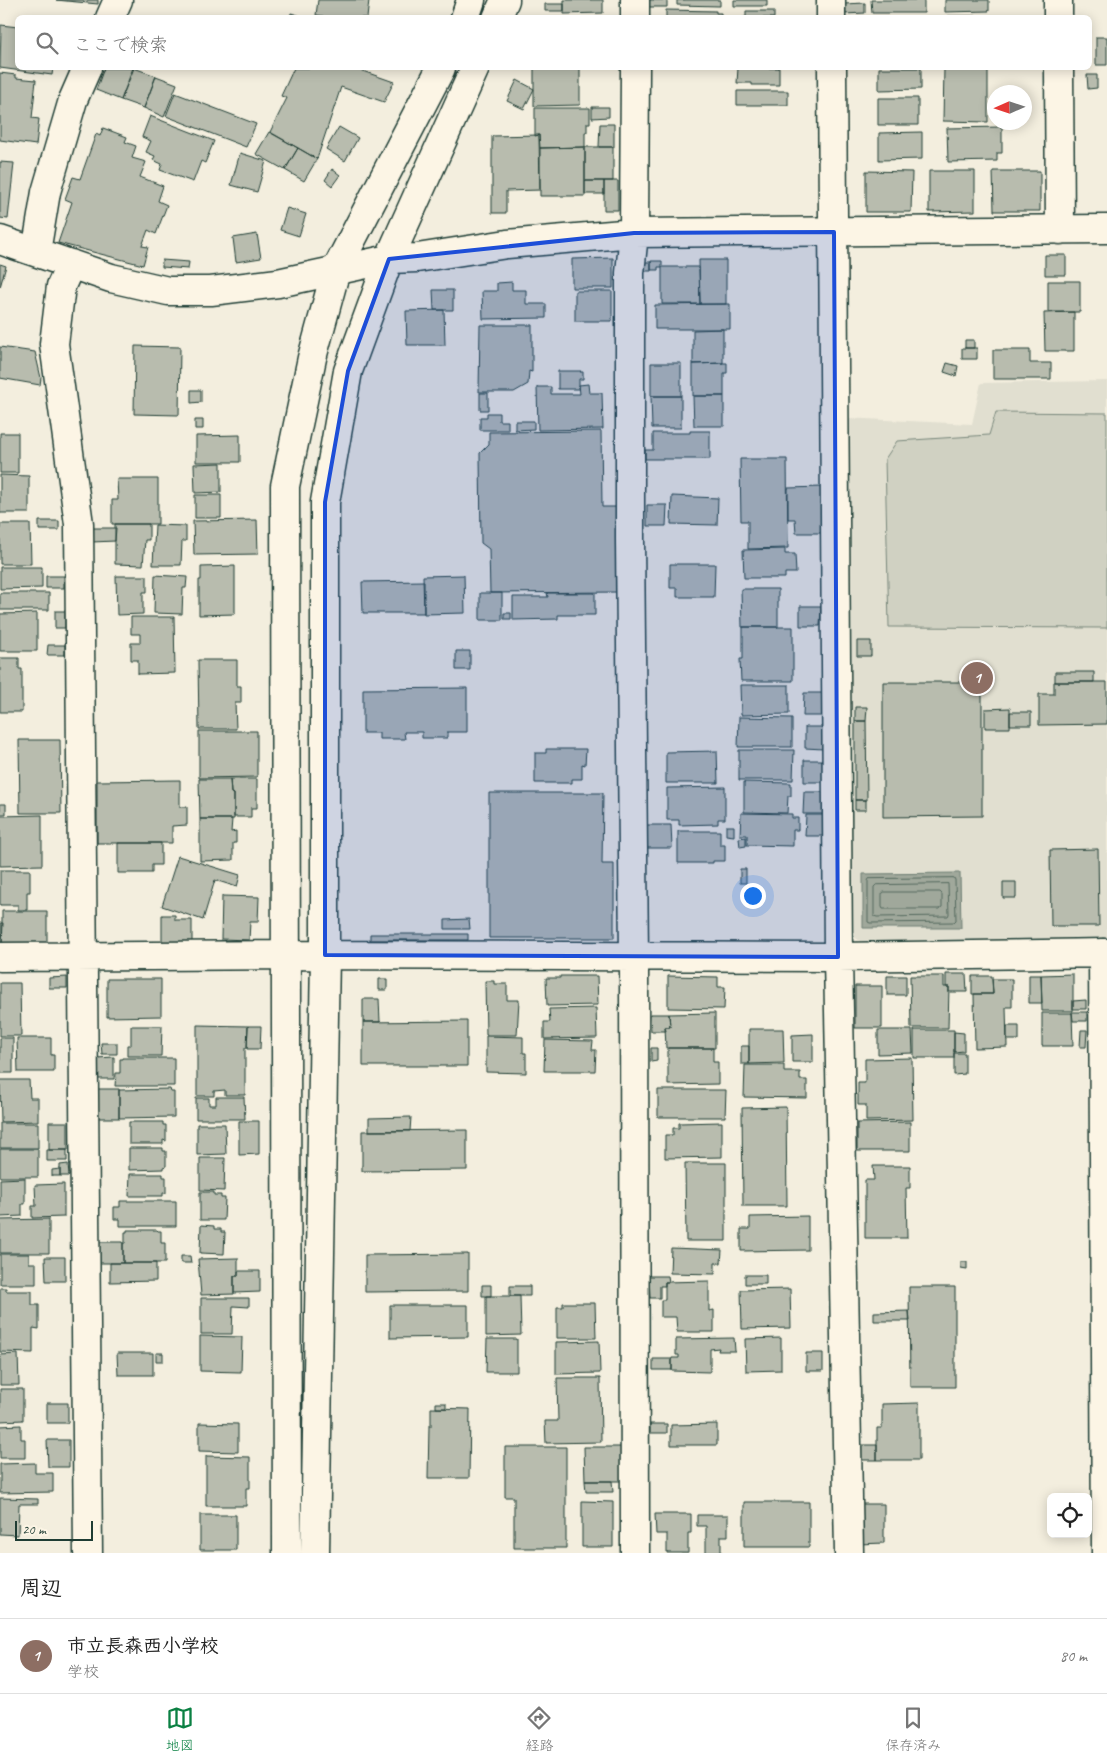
<!DOCTYPE html>
<html lang="ja">
<head>
<meta charset="utf-8">
<style>
	body { margin:0; font-family:Caveat,"Klee One",sans-serif; background:#f6f6f6; color:#222 }
	.controls { position:absolute; right:15px; bottom:15px; display:grid; overflow:hidden; border-radius:8px; box-shadow:0 2px 12px #0003 }
	.controls button { width:45px; height:45px; display:grid; place-items:center; padding:0; border:0; border-bottom:1px solid #e0e0e0; background:#fff; color:#222; font:25px sans-serif }
	.compass { position:absolute; left:987px; top:85px; width:45px; height:45px; border-radius:50%; background:#fff; box-shadow:0 2px 12px #0003; rotate:267deg }
	.scale { position:absolute; left:15px; bottom:12px; width:78px; box-sizing:border-box; padding-left:5px; border:2px solid #1f3d34; border-top:0; font-size:14px; line-height:18px; white-space:nowrap; color:#1f3d34; -webkit-text-stroke:4px #fcf5e5; paint-order:stroke }
	.you { position:absolute; left:752px; top:895px; width:18px; height:18px; margin:-12px; border:4px solid #fff; border-radius:50%; background:#1a73e8; box-shadow:0 0 0 8px #1a73e833 }
	.badge { display:grid; place-items:center; width:32px; height:32px; border-radius:50%; background:#0b8043; color:#fff; font-size:16px; font-weight:700 }
	.pin { position:absolute; translate:-50% -50%; border:2px solid #fff; box-shadow:0 1px 5px #0006 }
	.list { margin:0; padding:0; list-style:none }
	h2 { display:flex; justify-content:space-between; align-items:center; height:65px; margin:0; padding:0 20px; font-size:21px }
	h2 small { font-size:16px; font-weight:400; color:#767676 }
	.list li { display:grid; grid-template-columns:32px 1fr auto; gap:15px; align-items:center; box-sizing:border-box; height:75px; padding:0 20px; border-top:1px solid #e0e0e0 }
	.list b { display:block; font-size:19px; white-space:nowrap }
	.list p { margin:0; font-size:16px; white-space:nowrap; color:#767676 }
	.list em { font-size:16px; font-style:normal; color:#767676 }
	.icon { flex:none; width:28px; height:28px; fill:none; stroke:currentColor; stroke-width:2; stroke-linecap:round; stroke-linejoin:round }
	.map { position:relative; flex:none; width:1107px; height:1553px; overflow:hidden }
	.search { position:absolute; background:#fff; box-shadow:0 2px 12px #0003; left:15px; right:15px; top:15px; height:55px; display:flex; align-items:center; gap:12px; box-sizing:border-box; padding:0 18px; border-radius:8px; color:#767676; font-size:19px }
	.sheet { height:140px; background:#fff }
	nav { display:flex; justify-content:space-around; align-items:center; box-sizing:border-box; height:70px; border-top:1px solid #e0e0e0; background:#fff; font-size:14px; color:#767676 }
	nav a { display:grid; justify-items:center; gap:2px }
	nav .on { color:#0b8043 }
	.map>svg:first-child { display:block }
</style>
</head>
<body>
<div class="map">
<svg width="1107" height="1553" viewBox="0 0 1107 1553">
	<rect width="100%" height="100%" fill="#f3eede"/>
	<filter id="ink" filterUnits="userSpaceOnUse"><feTurbulence type="fractalNoise" baseFrequency=".02" numOctaves="2"/><feDisplacementMap in="SourceGraphic" scale="10" xChannelSelector="R" yChannelSelector="G"/><feConvolveMatrix kernelMatrix="1 2 1 2 8 2 1 2 1" color-interpolation-filters="sRGB"/></filter>
	<g filter="url(#ink)">
		<path fill="#e1dfd0" d="M1107,381V943L860,941L848,932L844,418L972,424L981,383Z"/>
		<path fill="#d0d1c2" stroke="#78877b" d="M996,412L1107,413V628L889,627L885,459L897,441L989,435Z"/>
		<path fill="#a0a89b" stroke="#6c7d72" d="M960,873L961,928H863V874Z"/>
		<g fill="none" stroke-linecap="round" stroke-linejoin="round">
			<path stroke="#53685d" stroke-width="1" d="M954,878L955,880L956,920L954,922L870,923L868,922V881L869,879Z
				M948,884L949,914L948,916L877,917L874,916V887L876,885Z
				M884,892H940L942,894V907L939,909H883L882,907V895Z"/>
		</g>
		<path fill="#b8bcae" stroke="#1f3d34" d="M56,0H98V4Z
			M318,0H369L367,18H322L323,16L316,15Z
			M564,0H603V13L564,14Z
			M648,0H667V7H648Z
			M677,0H720V6L677,5Z
			M734,0H767V6H734Z
			M871,0H924V13H872Z
			M945,0H989V11L945,12Z
			M865,3V13L844,14V4Z
			M545,4H564V11H545Z
			M666,10L716,11V13H721V18H666Z
			M746,11H774V18H739L746,17Z
			M291,13L308,18H290Z
			M947,16H977V18H947Z
			M1,25L18,27V68H53L52,75L0,68Z
			M1096,37H1107V65H1096Z
			M104,68H133L121,100L96,90Z
			M134,68L156,76L144,108L121,100Z
			M294,68H354L394,82L384,102L341,87L317,159L270,132L287,98L281,96Z
			M534,68H580V105L534,106Z
			M738,68H779V85H752V83H737Z
			M879,68H921V89L879,90Z
			M944,68H988V122L943,121Z
			M0,73L16,75V78L36,80L32,118L39,119L36,145L0,140Z
			M1087,75H1097V88L1088,89Z
			M156,76L177,84L164,117L144,108Z
			M517,80L534,89L524,109L507,101Z
			M737,91H788V105H737Z
			M175,93L256,124L246,147L166,116Z
			M878,98H918V125H878Z
			M592,107H609V117L592,118Z
			M535,108H590V123H587V132H585V147L540,148L539,135L535,136Z
			M150,116L214,141L205,163L201,161L193,182L160,170L162,164L153,160L155,156L146,152L151,141L142,137Z
			M600,124H614V147H599Z
			M339,127L358,138L345,161L326,149Z
			M1002,127V153H997V161L948,162L947,128Z
			M103,128L127,137L125,142L136,146L132,158L146,162L140,177L163,186L158,201L167,205L156,234L148,230L142,246L148,247L143,265L58,243L72,202L65,199L73,177L80,179L96,134L100,136Z
			M269,132L298,148L285,170L256,154Z
			M922,132V159L879,160V133Z
			M539,135L540,190L506,191V213H492V136Z
			M585,147V196H540V148Z
			M585,147H613V181H585Z
			M298,148L317,159L304,181L285,170Z
			M240,153L266,161L257,192L231,185Z
			M0,162L14,163L8,219L0,218Z
			M332,169L340,175L332,186L325,180Z
			M866,171L912,172L911,212H866Z
			M929,171H975V211L929,212Z
			M993,171H1040V211H994Z
			M585,181H604V194H585Z
			M604,181H618V210H604Z
			M287,208L306,214L299,236L280,230Z
			M257,234L261,258L236,262L233,238Z
			M1045,255H1066V275H1045Z
			M613,258V288H572V259Z
			M162,260L189,262L188,269L162,267Z
			M699,260H726V304H700Z
			M651,261H662V267H658V270H651Z
			M645,262H651V271H645Z
			M0,264L6,266L0,287Z
			M662,267H699L700,304H662Z
			M1048,281H1080V312H1048Z
			M512,282V290H526V304H546V318L483,319L482,291H497V283Z
			M433,290H453V310H434Z
			M575,291H612V321H575Z
			M730,304V329H655V305Z
			M444,310L445,345H407L406,311Z
			M1074,312V351H1045L1044,313Z
			M480,325H532V372L529,371L528,384L514,392H479Z
			M723,329V363L693,364V330Z
			M965,340H974V348H965Z
			M135,346L180,347L179,415L134,414Z
			M0,347L35,352L41,378L40,385L0,378Z
			M962,348H977V359H962Z
			M993,350H1030V363H1051V379H993Z
			M651,363H681V396H651Z
			M723,363H727V373H724V396H693V364Z
			M947,363L958,366L956,376L944,372Z
			M558,371H581L580,372H583V379H579V389H558Z
			M588,384L589,393H602L603,429L538,430L537,387H551V394H580L579,385Z
			M191,390H201V402L191,403Z
			M480,393H488V410H480Z
			M651,396H681V428H652Z
			M693,396H724V426H694Z
			M487,413H499V421H508V430H480V417H487Z
			M195,420H203V429H195Z
			M515,421H534V429L515,430Z
			M601,431L602,507H619V592L490,593L489,549L481,543L480,453L489,444V432Z
			M690,431H710V459H645V450H653V433H690Z
			M0,433H18V473H0Z
			M240,435V462H196V436Z
			M740,459H787L788,548L748,549V521H741Z
			M221,463V492L195,493L194,464Z
			M0,475L29,476V513H0Z
			M117,479H158V524H112V500H118Z
			M822,487L823,533H796L795,519H788V488Z
			M195,495H221V518H195Z
			M672,496L718,498L717,525L671,524Z
			M647,505H667L666,526H647Z
			M257,520L258,554L194,555L193,521Z
			M39,521H59V530H39Z
			M0,524H30L31,564H0Z
			M115,524H149V540H145L143,565L115,564Z
			M155,525L186,526V541H182L181,565H153Z
			M92,528H116L115,541L92,542Z
			M785,549V554H795L796,573H785V578H744L743,550Z
			M670,564H715L714,597H677V588H670Z
			M235,566V614L199,615V580H201V567Z
			M0,567H42V588L0,589Z
			M155,575L187,577L186,588H183L182,614L154,613Z
			M464,575L465,613L424,614L423,576Z
			M46,576H64V588H46Z
			M116,576H147V592H143V614L117,615Z
			M424,581V613H363L362,582Z
			M741,589H778V627H742Z
			M0,593H49V610H0Z
			M480,593H502V620H480Z
			M547,593H595V615H558V619L513,620V597H548Z
			M800,606H821L820,626H800Z
			M55,611H65V628H55Z
			M37,613V651H0V614Z
			M504,613H511V619H504Z
			M131,617H174L175,673L138,674V660H131V643H140V634H131Z
			M743,627H793V681H741L740,659H743Z
			M857,641H871V656H857Z
			M48,645H65V655H47Z
			M456,651H470V670H456Z
			M0,658H19V669H22V712H0Z
			M198,660H237V686H241V703H235L236,729H199Z
			M1055,672H1094V682H1055Z
			M883,682H982V816L883,817Z
			M1054,682H1107V724L1039,725V694H1054Z
			M740,685H789V714L741,715Z
			M467,688V732H447V738H422V732H404L405,739H379V733H363V689Z
			M804,693H823V716H803Z
			M855,707H867L866,721H855Z
			M1010,708V728H985V709Z
			M1010,712H1031V725H1010Z
			M739,717L792,718V747H738Z
			M855,721H866L867,800H855Z
			M805,727H824L823,749L805,748Z
			M199,731H257V777L199,778Z
			M19,740H60L61,813H20Z
			M546,749H586L585,765L582,764V779H572V783H535V753H546Z
			M739,750H794L793,780H739Z
			M717,751L718,783H666V752Z
			M804,760H823V782H804Z
			M199,779H230L231,793L234,794V819H200Z
			M230,779H257V808H251V817H234V794L231,793Z
			M180,780V807H187V825L172,826V843H97V781Z
			M744,782L791,783V796H788L787,813L744,812Z
			M725,787V819H718V824L679,825V820H667V788Z
			M804,792H823V814H803Z
			M489,793H603L602,864H614V938H489Z
			M855,800H866V810H855Z
			M0,804H6V814H0Z
			M741,813L792,814V818H798V830H793V846L747,845V835H740Z
			M42,815V865L0,866V816Z
			M806,815H824V836H805Z
			M200,819H232L231,832L236,831V843H233V860L200,861Z
			M647,825H671L672,848H647Z
			M726,826H734V836L726,835Z
			M678,831H720V845H725V861H713V863H678Z
			M746,837V846L740,847L739,838Z
			M118,843H161V865H152V873H118Z
			M1098,849L1099,926H1051L1050,850Z
			M178,856L240,875L237,887L215,880L203,920L162,906Z
			M740,869H746V883H740Z
			M0,870H30V892H27V910H18V905H0Z
			M1003,882H1016V898H1003Z
			M222,896L259,897L258,922H250L249,940L221,939Z
			M2,911H47V944L2,945Z
			M162,915H175V920H192V942H162Z
			M469,919L470,929H445V920Z
			M0,923H3L2,945H0Z
			M370,934H468V940H370Z
			M946,974H966L967,992H949V987H946Z
			M1073,974V1011H1042L1041,975Z
			M1029,975H1041L1042,1003H1029Z
			M560,976H597L598,1005L547,1006L546,978H560Z
			M668,976L718,977V987H725L724,1009L668,1008Z
			M887,976H906V995H887Z
			M910,976H944V987H949L948,1028H911Z
			M972,976H992L993,994H972Z
			M67,977V988H49V978Z
			M107,979H161V1016L107,1017Z
			M379,979H387V990H379Z
			M992,979H1012V1007H1006L1007,1047L975,1048L974,994H993Z
			M485,981H494V984H507V1000H519L517,1035H486Z
			M0,983H20L21,1036H0Z
			M855,986H882V1028H855Z
			M363,999H379L380,1022H363Z
			M1086,1000V1009H1073V1001Z
			M596,1008L597,1038L544,1039V1022H550L549,1009Z
			M1072,1012H1087V1021H1073Z
			M715,1013V1048H666L665,1027H670L669,1014Z
			M1042,1013H1072L1073,1046H1042Z
			M650,1014H669L670,1027H665L666,1031H651Z
			M467,1021V1066H363V1022Z
			M197,1025L248,1026L247,1048H245V1095H225V1090L214,1091V1096H197Z
			M131,1026H162L161,1056H127V1045H131Z
			M248,1026H261L260,1049H247Z
			M1007,1026H1019V1040H1007Z
			M749,1029H783L784,1063L749,1064Z
			M878,1030H912L913,1053L878,1054Z
			M914,1030H954V1058H914Z
			M1081,1030H1087L1086,1047H1080Z
			M954,1032L964,1033V1051L954,1052Z
			M813,1034V1062H792V1035Z
			M486,1036L523,1037V1053H526V1073L486,1072Z
			M0,1038H13V1073H0Z
			M17,1038H51V1055H54V1072H18Z
			M545,1040L593,1041L592,1050H596L595,1071H544Z
			M101,1043H117V1054H102Z
			M741,1046H749V1064H741Z
			M651,1048H657V1061L651,1062Z
			M668,1048H713V1062H718V1084L668,1085Z
			M954,1053H965V1074L954,1075Z
			M114,1057V1079H96V1058Z
			M123,1058H174V1086H115L116,1073H120V1059H123Z
			M912,1058L913,1120L866,1121V1105H858V1083H865V1059Z
			M745,1065H784V1072H800V1080H807V1098L744,1097Z
			M0,1080H29L30,1098H38V1121L1,1122Z
			M97,1089H119V1118H97Z
			M170,1089L171,1092H174V1117L119,1118V1090Z
			M658,1090H726L725,1117H658Z
			M216,1097H244L245,1119H196V1098H209V1105H216Z
			M786,1107L787,1206H743L742,1108Z
			M411,1117L410,1131H369V1118Z
			M239,1121H259V1154L239,1155Z
			M49,1122H68V1150H49Z
			M129,1122H163V1125H166V1141L163,1140V1144H129Z
			M722,1122V1157L665,1158V1135H673V1128H679V1123Z
			M910,1122V1151H857V1123Z
			M0,1123H38V1148H0Z
			M197,1124H225L226,1154L197,1155Z
			M467,1130V1170L362,1171V1131Z
			M129,1148H163V1151H166V1166L163,1167V1169L129,1170Z
			M0,1149H38V1177H0Z
			M47,1150H67V1161H47Z
			M200,1158H225L224,1191L200,1190Z
			M685,1163H726V1241H686Z
			M68,1164L69,1176H60V1165Z
			M873,1166H910V1188H906L907,1238H865V1180H874Z
			M60,1169V1176H52V1170Z
			M130,1174H163V1177H166V1193H163V1196H129Z
			M25,1178V1204H22V1216L0,1217V1179Z
			M64,1184V1217L32,1218V1206H36L35,1185Z
			M200,1192H214V1195H221V1198H225L224,1220H200Z
			M120,1201H176V1226H120V1219H114V1207H120Z
			M808,1216V1250L741,1251V1229H750V1217Z
			M49,1219V1253H0V1220Z
			M201,1225L214,1226V1229H221V1232H225L224,1254L200,1253Z
			M127,1230H157L158,1231H161V1243H165V1263H123V1243H125V1232H127Z
			M96,1242H123V1263H97Z
			M671,1248L722,1250L721,1263H715V1274L670,1273Z
			M0,1254H29V1263H36V1284H0Z
			M468,1254V1291L365,1292V1255Z
			M181,1256H190L191,1263H181Z
			M45,1257H65V1281H46Z
			M238,1258V1276H234V1294L201,1295L198,1259Z
			M961,1262H967V1269L961,1268Z
			M110,1263H156V1281L110,1282Z
			M238,1271H260V1292L234,1293V1276H238Z
			M745,1275H766V1284H745Z
			M649,1276H668L669,1282H665V1286H660V1298H650Z
			M709,1281V1311L714,1310V1332H677L676,1317H661V1300H665V1282Z
			M482,1285H491V1296H482Z
			M510,1286H530V1296H510Z
			M909,1287H955V1387H910Z
			M0,1288H6V1291H32V1305H39V1329L33,1328V1353L0,1352Z
			M790,1289L791,1328L742,1329L741,1290Z
			M486,1296H520L521,1335L486,1336Z
			M201,1298H249V1307L233,1306L232,1334H201Z
			M563,1303H595L596,1338H557V1307H563Z
			M390,1305H468V1337L390,1338Z
			M909,1311L910,1321H874V1312Z
			M200,1336L242,1337L241,1372L200,1371Z
			M734,1338L735,1351H718L719,1348L710,1349V1372L672,1371V1358H679V1355H676V1339Z
			M781,1338V1370L746,1371L745,1339Z
			M487,1339H517V1372H486Z
			M599,1341L600,1373L556,1374V1342Z
			M117,1353H153V1375H118Z
			M156,1353H163V1361H156Z
			M806,1353H823V1371H806Z
			M18,1354L19,1385H0V1355Z
			M653,1359H672V1370H653Z
			M557,1378H600L601,1442L546,1443L545,1421H558Z
			M0,1389H23V1420L0,1421Z
			M47,1403H68V1423H47Z
			M436,1403H446V1408H436Z
			M919,1403V1460H877V1428H882V1404Z
			M431,1408L470,1409L469,1478H428L429,1426H431Z
			M199,1423L238,1424V1452L199,1451Z
			M650,1424H667V1433H650Z
			M717,1424V1445H671V1425Z
			M21,1425V1439H25V1458H0V1426Z
			M47,1440H69V1467H48Z
			M858,1445H877V1460H858Z
			M505,1447H566V1548H514V1497H505Z
			M584,1447H621V1481H585Z
			M206,1456L250,1457V1488H246V1506H206Z
			M35,1463V1473H53V1492L0,1493V1464Z
			M585,1481H612L613,1492H586Z
			M0,1498L38,1499V1504H19L18,1535L0,1534Z
			M582,1501L613,1502V1547H582Z
			M744,1502H809V1547H744Z
			M859,1504H884V1543L859,1544Z
			M655,1514H691V1533H688V1553H667V1534H656Z
			M200,1515H236V1550H200Z
			M697,1515H728V1536H721V1553H706V1526H697Z"/>
		<g fill="none" stroke-linecap="round" stroke-linejoin="round">
			<g stroke="#1f3d34" stroke-width="31">
				<path id="minor" d="M635,0V18
					M831,0V18
					M1058,0V18
					M110,18L118,0
					M465,18L471,0
					M497,18L505,0
					M832,68L838,957L849,1553
					M1059,68L1060,230
					M0,240L111,278L168,291H211L278,283L389,259L417,258L507,244L634,233L1107,229
					M36,252L46,192L73,100L87,68
					M71,264L61,286L54,344L79,524L88,1553
					M1103,953L1106,1553
					M0,957L285,955L838,957L1107,953
					M287,1553L285,486L312,358L336,270L441,68
					M315,1553L325,955V502L348,371L389,259L475,68
					M635,1553L634,957L630,539V273L634,233L635,68"/>
			</g>
			<use href="#minor" stroke="#fcf5e5" stroke-width="28"/>
		</g>
	</g>
	<path fill="#1d4ed8" fill-opacity="0.2" stroke="#1d4ed8" stroke-width="4" stroke-linejoin="round" d="M834,232L838,957L325,955V502L348,371L389,259L634,233Z"/>
</svg>
<div class="controls">
<button><svg class="icon" aria-label="locate" viewBox="0 0 24 24"><circle cx="12" cy="12" r="6"/><path d="M12 2v4M12 18v4M2 12h4M18 12h4"/></svg></button>
</div>
<svg class="compass" viewBox="-18 -18 36 36"><path d="M0-13l5 13h-10z" fill="#e53935"/><path d="M0 13l5-13h-10z" fill="#767676"/></svg>
<div class="scale">20 m</div>
<div class="you"></div>
<div class="pin badge" style="left:977px;top:678px;background:#8d6e63">1</div>
<div class="search"><svg class="icon" aria-label="search" viewBox="0 0 24 24"><circle cx="10" cy="10" r="6"/><path d="M15 15l6 6"/></svg>ここで検索</div>
</div>
<section class="sheet">
<h2>周辺<small></small></h2>
<ul class="list">
<li><span class="badge" style="background:#8d6e63">1</span><div><b>市立長森西小学校</b><p>学校</p></div><em>80 m</em></li>
</ul>
</section>
<nav>
<a class="on"><svg class="icon" aria-label="map" viewBox="0 0 24 24"><path d="M3 6l6-2 6 2 6-2v14l-6 2-6-2-6 2zM9 4v14M15 6v14"/></svg>地図</a>
<a><svg class="icon" aria-label="directions" viewBox="0 0 24 24"><path d="M12 3l9 9-9 9-9-9zM9 14v-3h6M13 9l2 2-2 2"/></svg>経路</a>
<a><svg class="icon" aria-label="saved" viewBox="0 0 24 24"><path d="M7 4h10v16l-5-4-5 4z"/></svg>保存済み</a>
</nav>
</body>
</html>
